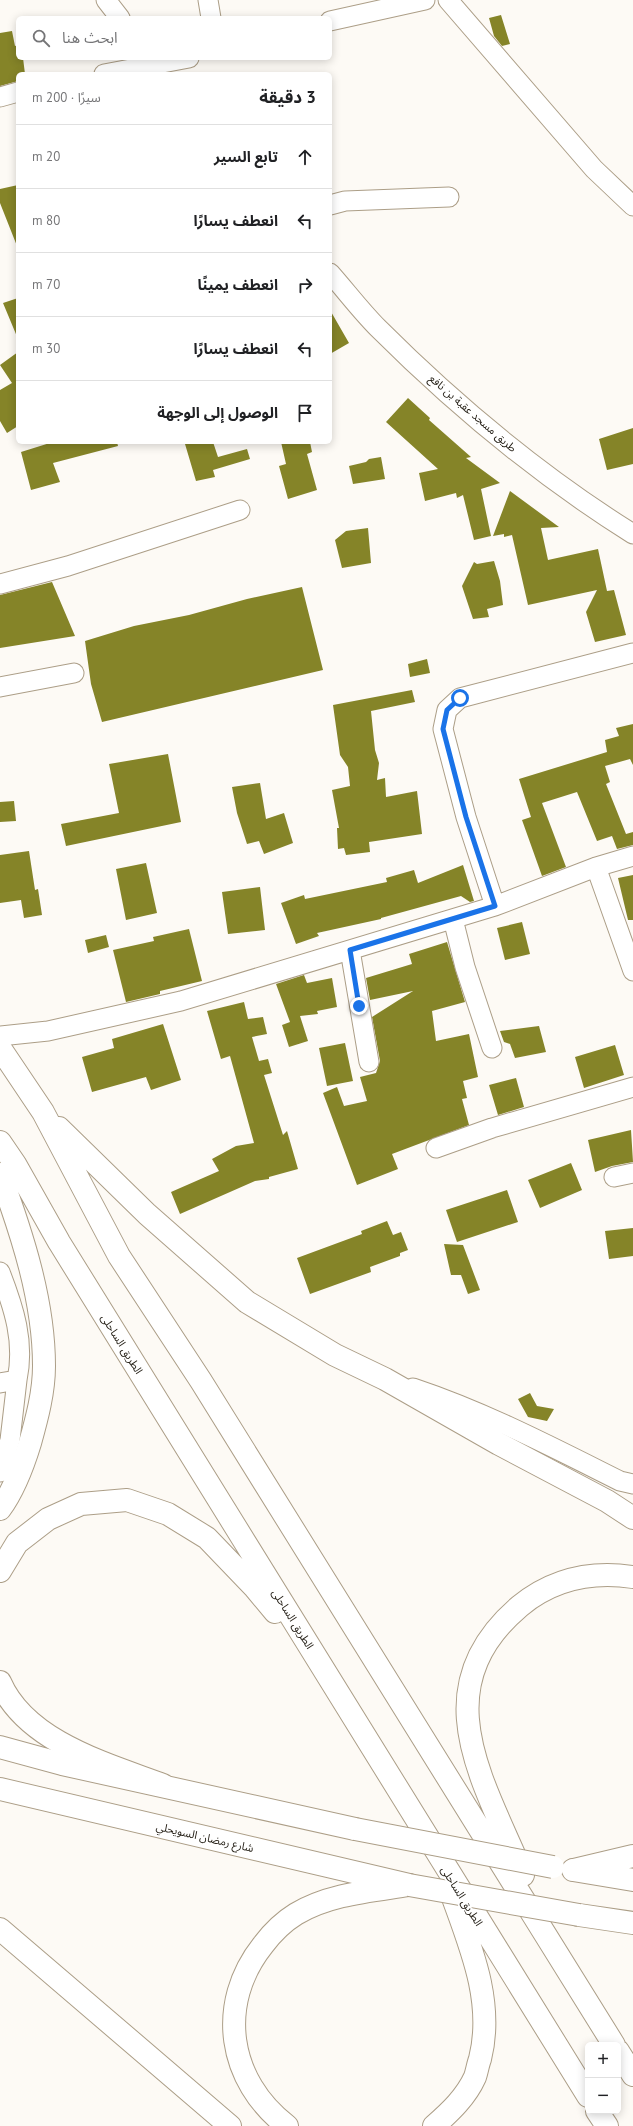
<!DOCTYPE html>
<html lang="ar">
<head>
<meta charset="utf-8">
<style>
	body { margin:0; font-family:"PT Sans","Noto Sans Arabic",sans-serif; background:#f2f2f2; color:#202124; direction:rtl }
	.controls { position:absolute; right:12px; bottom:12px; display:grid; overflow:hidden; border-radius:6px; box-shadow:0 2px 10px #0003 }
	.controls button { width:36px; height:36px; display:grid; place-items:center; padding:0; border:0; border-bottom:1px solid #e0e0e0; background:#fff; color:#202124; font:20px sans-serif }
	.stop { position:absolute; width:12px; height:12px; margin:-9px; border:3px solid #1a73e8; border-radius:50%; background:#fff }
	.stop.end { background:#1a73e8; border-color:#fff; box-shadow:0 1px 4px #0008 }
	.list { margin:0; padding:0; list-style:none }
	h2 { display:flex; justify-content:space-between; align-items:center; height:52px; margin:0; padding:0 16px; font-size:17px }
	h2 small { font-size:13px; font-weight:400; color:#757577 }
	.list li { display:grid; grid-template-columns:26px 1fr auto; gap:12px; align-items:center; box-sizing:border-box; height:64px; padding:0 16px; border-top:1px solid #e0e0e0 }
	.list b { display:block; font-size:15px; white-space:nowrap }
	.list em { font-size:13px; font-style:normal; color:#757577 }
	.icon { flex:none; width:22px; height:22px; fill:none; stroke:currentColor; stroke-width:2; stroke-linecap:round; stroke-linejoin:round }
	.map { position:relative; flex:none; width:633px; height:2126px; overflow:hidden; direction:ltr }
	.search { position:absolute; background:#fff; box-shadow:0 2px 10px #0003; left:16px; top:16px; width:316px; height:44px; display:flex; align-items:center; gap:10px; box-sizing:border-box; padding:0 14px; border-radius:6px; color:#757577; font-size:15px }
	.panel { position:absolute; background:#fff; box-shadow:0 2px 10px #0003; left:16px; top:72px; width:316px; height:372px; border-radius:6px; direction:rtl }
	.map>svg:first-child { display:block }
</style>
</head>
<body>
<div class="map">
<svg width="633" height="2126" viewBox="0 0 633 2126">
	<rect width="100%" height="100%" fill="#fdfaf5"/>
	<path fill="#858428" d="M501,15L510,44L502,46L494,36L489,18Z
		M12,31L15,46L18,45V58H23L25,74H18V81L0,86V33Z
		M18,185V246H17L0,203V189Z
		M18,298V339L3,303Z
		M330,310L349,343L330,354Z
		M18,352V426L7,433L0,421V390L12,383L0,365Z
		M408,398L430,418L429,420L471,457L466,458L500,483L481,489L491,536L474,540L463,495L457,498L456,493L425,501L419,473L438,469L386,422Z
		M633,428V464L607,470L599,439Z
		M53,442H117L118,446L53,463L60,482L31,490L21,452Z
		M192,442H213L218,457L247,449L250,459L213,470L215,477L196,481L185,444Z
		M281,442H310L312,452L307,454L317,490L288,499L279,466L286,464Z
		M381,457L385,479L353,484L349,466L366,462L369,459Z
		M510,491L559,527L541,528L548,560L598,549L607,591L614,590L626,635L595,642L586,612L597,590L528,605L512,535L504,537V534L493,536Z
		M368,528L371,563L342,568L335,540L346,531Z
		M494,561L500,581L503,605L487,609L489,617L473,619L462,586L474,562L477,564Z
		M52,582L75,636L0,648V595Z
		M302,587L323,670L102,722L91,684L85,641L134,626L189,615L247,599Z
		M427,659L430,673L410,677L408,664Z
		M412,690L415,702L371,711L375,750L379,763L377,780L385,778L386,797L417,791L422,834L369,842L370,852L346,855L344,848L338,849L337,828H339L332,790L350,786L348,767L340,755L333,705Z
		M633,724V765L630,759L605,766L610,782L606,784L626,834L633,832V845L617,849L612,836L597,841L577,792L542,803L566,867L542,876L522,820L531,817L519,779L607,752L605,740L619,736L616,728Z
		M168,754L181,822L66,846L61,824L119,813L109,764Z
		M260,783L266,819L284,813L293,843L264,854L259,841L247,844L237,813L232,787Z
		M14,801L16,821L0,822V802Z
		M29,851L35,890L38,889L42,915L24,918L21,900L0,903V855Z
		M146,863L157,913L126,920L116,869Z
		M463,865L474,901L470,902L461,896L381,918V919L317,933L319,936L296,944L281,903L304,895L305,899L387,882L386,878L414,870L418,883Z
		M633,875V920H628L618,878Z
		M260,887L265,930L228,934L222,892Z
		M522,922L530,954L505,960L497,928Z
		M189,929L202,981L160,991V994L126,1002L113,950L154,941L153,937Z
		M106,935L109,947L88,953L85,940Z
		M447,942L465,1002L432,1011L436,1041L469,1034L478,1077L463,1081L467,1098L462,1099L469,1125L392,1154L398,1169L357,1185L323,1093L337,1087L344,1106L367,1101L360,1077L376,1073L380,1061L372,1017L413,991L370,1000L366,978L412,964L409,954Z
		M304,975L307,983L332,978L337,1007L317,1011L318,1014L300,1016L308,1041L289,1047L282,1025L290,1022L276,984Z
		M244,1002L248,1019L263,1017L267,1034L252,1037L259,1061L268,1059L272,1073L264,1075L283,1135L287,1131L298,1169L269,1177V1179L255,1181L180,1214L171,1192L219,1171L212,1159L236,1146L254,1143L230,1056L221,1059L207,1011Z
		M163,1024L181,1080L151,1090L146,1077L92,1092L82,1057L114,1048L112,1039Z
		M539,1026L546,1052L515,1058L510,1044L504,1042L500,1031Z
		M345,1043L353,1081L327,1086L319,1048Z
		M615,1045L624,1075L584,1088L575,1057Z
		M516,1078L524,1107L498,1115L489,1085Z
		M631,1130L633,1162L612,1166L595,1172L588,1140Z
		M571,1163L582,1190L540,1208L528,1180Z
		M507,1190L518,1222L457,1242L446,1210Z
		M387,1221L393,1235L401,1232L408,1250L400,1253V1256L370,1267L371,1272L310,1294L297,1258L362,1234L361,1231Z
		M633,1228V1256L609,1259L605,1231Z
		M444,1244L463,1245L480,1290L468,1294L461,1275H451Z
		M530,1393L537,1406L554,1409L547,1421L528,1417L518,1399Z"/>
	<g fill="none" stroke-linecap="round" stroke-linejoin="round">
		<g stroke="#ac9e87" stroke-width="21">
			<path id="minor" d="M106,0L120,18
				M208,0L211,18
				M448,0L594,169L633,206
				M330,21L425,0
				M104,74L189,58
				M0,97L18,92
				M330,205L345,201L449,197
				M330,273C346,291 361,311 378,328C454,404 542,477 633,534
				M0,584L68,566L240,510
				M0,687L74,673
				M596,867L633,971
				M495,906L466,817L443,729L447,710L460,698L633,653
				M453,919L465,967L492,1048
				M350,950L369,1062
				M0,1036L48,1031L181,1001L495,906L596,867L633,856
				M436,1148L492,1128L633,1087
				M614,1177L633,1173
				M0,1272C14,1308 25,1342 17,1380L0,1383
				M413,1388C485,1412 552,1447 620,1481L633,1484
				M0,1472L10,1440L17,1380"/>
		</g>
		<g stroke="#ac9e87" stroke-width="24">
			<path id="major" d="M0,1747L62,1764L355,1829
				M0,1789L409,1885
				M573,1870L633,1880
				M579,1915L633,1923"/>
		</g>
		<g stroke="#ac9e87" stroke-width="24">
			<path id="highway" d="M0,1048L43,1112L119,1256L201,1381L614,2045
				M59,1128L147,1214L247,1302L335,1355L385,1379L499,1444L607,1501L633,1518
				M0,1142L15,1164L59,1242L588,2096
				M0,1174C22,1234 44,1301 44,1366C44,1392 37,1418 30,1443C23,1466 14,1490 0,1509
				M0,1571L17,1543L48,1519L81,1504L127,1500L168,1514L207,1538L255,1588L275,1612
				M0,1682C26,1742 107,1764 163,1785
				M574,1870L633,1856
				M523,1875C484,1781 422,1689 520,1606C553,1579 592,1571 633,1577
				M0,1929L230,2126
				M618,2051L633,2075
				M597,2111L607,2126
				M287,2126C228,2081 216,2004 263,1945C272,1933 283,1922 296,1914C329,1894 371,1891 409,1885
				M434,2126C450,2112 466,2097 475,2077C477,2071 478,2064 480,2059C494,2004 472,1950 453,1898"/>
		</g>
		<use href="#minor" stroke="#fff" stroke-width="19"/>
		<use href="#major" stroke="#fff" stroke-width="22"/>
		<use href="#highway" stroke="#fff" stroke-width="22"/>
		<g stroke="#ac9e87" stroke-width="24" stroke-linecap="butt">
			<path id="major-bridge" d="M355,1829L553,1867
				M409,1885L579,1915"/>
		</g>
		<use href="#major-bridge" stroke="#fff" stroke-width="22"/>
	</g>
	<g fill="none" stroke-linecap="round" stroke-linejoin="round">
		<path stroke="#1a73e8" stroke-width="5" d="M359,1006L350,950L495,906L466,817L443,729L447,710L460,698"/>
	</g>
	<g text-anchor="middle" stroke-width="3.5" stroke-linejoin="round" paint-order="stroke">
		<g font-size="11" fill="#211c13" stroke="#fff">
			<text transform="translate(473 413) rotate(41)" y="4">طريق مسجد عقبة بن نافع</text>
			<text transform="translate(122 1344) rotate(58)" y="4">الطريق الساحلى</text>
			<text transform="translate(293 1619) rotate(58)" y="4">الطريق الساحلى</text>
			<text transform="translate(205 1837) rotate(13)" y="4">شارع رمضان السويحلي</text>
			<text transform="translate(462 1896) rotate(58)" y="4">الطريق الساحلى</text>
		</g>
	</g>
</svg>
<div class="controls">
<button>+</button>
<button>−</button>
</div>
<div class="stop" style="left:460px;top:698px"></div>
<div class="stop end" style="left:359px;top:1006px"></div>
<div class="search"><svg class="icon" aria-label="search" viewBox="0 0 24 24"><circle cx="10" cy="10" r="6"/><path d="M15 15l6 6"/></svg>ابحث هنا</div>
<section class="panel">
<h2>3 دقيقة<small>سيرًا · 200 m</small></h2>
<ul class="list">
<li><svg class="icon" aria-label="ahead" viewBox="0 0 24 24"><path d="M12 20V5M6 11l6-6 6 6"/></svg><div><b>تابع السير</b></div><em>20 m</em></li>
<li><svg class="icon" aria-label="left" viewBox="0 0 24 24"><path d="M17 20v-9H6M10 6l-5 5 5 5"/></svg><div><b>انعطف يسارًا</b></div><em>80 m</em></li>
<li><svg class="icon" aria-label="right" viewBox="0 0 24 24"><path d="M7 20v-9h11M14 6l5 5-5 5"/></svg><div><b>انعطف يمينًا</b></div><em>70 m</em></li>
<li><svg class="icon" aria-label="left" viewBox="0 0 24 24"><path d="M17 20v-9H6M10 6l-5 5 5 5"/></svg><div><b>انعطف يسارًا</b></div><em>30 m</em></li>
<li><svg class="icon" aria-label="arrive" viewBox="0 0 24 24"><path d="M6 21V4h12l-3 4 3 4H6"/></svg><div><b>الوصول إلى الوجهة</b></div></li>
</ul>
</section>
</div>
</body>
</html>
